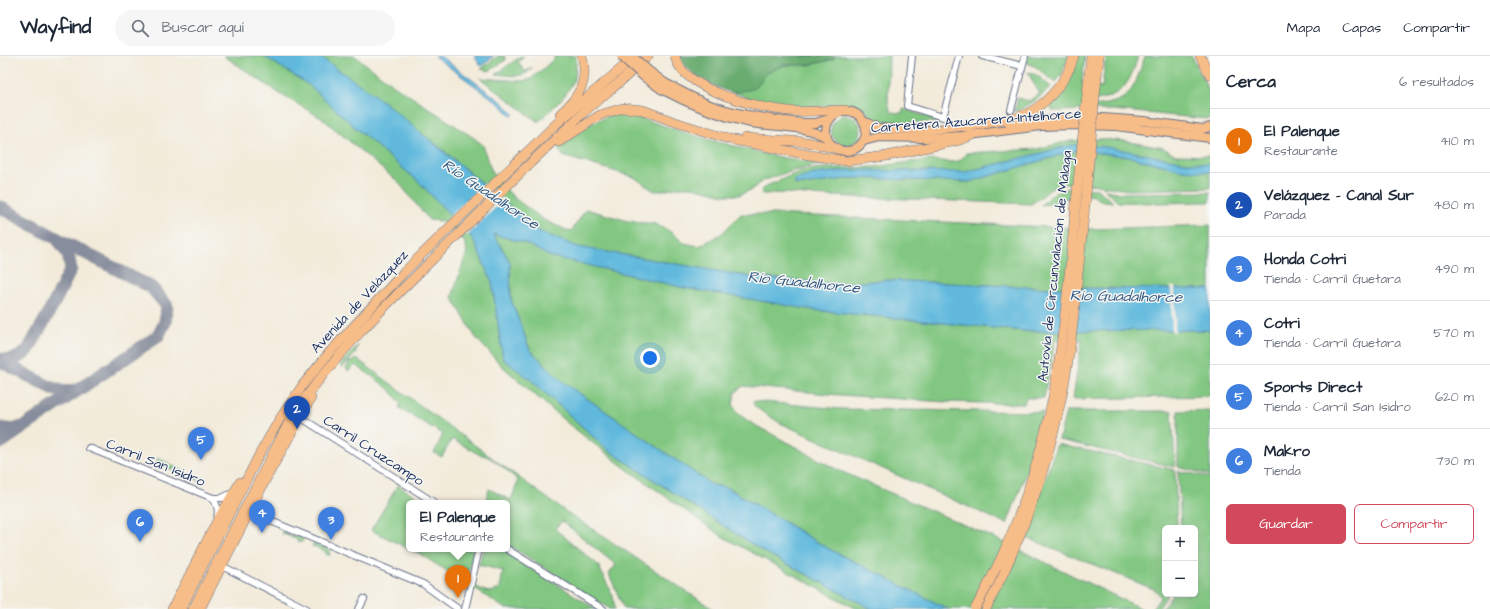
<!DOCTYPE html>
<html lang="es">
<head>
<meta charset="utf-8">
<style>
	body { margin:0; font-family:"Architects Daughter",sans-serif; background:#f6f6f7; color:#1f2937 }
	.controls { position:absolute; right:12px; bottom:12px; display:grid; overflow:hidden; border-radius:6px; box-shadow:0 4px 16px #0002 }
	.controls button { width:36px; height:36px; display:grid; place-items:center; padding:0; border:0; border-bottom:1px solid #e0e1e3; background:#fff; color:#1f2937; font:20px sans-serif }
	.you { position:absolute; left:650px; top:302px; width:14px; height:14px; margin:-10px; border:3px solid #fff; border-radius:50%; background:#1a73e8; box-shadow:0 0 0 6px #1a73e833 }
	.badge { display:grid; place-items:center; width:26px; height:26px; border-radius:50%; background:#d1495b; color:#fff; font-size:13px; font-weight:700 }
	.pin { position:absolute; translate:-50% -33px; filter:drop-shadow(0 1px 2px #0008) }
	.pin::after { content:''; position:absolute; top:21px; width:14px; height:12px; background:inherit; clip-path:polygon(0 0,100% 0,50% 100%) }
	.popup { position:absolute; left:406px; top:444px; width:104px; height:52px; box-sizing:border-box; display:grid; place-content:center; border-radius:6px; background:#fff; filter:drop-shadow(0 1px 3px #0005); font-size:13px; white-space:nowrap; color:#747a83 }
	.popup b { font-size:15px; color:#1f2937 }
	.popup::after { content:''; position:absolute; left:50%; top:100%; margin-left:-8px; border:8px solid transparent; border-top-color:#fff }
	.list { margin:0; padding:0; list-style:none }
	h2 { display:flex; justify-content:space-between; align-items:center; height:52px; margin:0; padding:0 16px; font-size:17px }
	h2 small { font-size:13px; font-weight:400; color:#747a83 }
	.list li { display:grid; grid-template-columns:26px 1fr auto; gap:12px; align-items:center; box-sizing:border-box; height:64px; padding:0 16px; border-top:1px solid #e0e1e3 }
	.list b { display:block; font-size:15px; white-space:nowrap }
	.list p { margin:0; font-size:13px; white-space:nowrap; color:#747a83 }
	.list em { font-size:13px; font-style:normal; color:#747a83 }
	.actions { display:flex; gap:8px; padding:12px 16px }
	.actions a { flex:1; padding:9px 0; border:1px solid #d1495b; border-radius:6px; text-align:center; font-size:14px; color:#d1495b }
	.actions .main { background:#d1495b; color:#fff }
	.icon { flex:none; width:22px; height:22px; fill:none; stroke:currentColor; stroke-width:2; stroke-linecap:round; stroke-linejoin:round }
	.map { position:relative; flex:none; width:1210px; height:553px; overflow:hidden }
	header { display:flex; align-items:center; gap:24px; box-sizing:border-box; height:56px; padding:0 20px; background:#fff; border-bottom:1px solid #e0e1e3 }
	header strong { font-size:19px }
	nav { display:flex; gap:22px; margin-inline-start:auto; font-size:14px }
	.search { width:280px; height:36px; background:#f6f6f7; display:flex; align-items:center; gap:10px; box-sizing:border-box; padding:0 14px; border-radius:22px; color:#747a83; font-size:15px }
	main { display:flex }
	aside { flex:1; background:#fff }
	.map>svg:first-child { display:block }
</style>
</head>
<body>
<header>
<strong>Wayfind</strong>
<div class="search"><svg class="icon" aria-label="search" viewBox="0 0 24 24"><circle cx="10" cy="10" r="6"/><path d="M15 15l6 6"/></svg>Buscar aquí</div>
<nav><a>Mapa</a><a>Capas</a><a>Compartir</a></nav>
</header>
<main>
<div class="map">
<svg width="1210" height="553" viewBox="0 0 1210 553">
	<rect width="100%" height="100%" fill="#f6f6f2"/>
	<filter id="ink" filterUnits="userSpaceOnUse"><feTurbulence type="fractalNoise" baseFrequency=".025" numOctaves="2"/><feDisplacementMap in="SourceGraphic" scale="8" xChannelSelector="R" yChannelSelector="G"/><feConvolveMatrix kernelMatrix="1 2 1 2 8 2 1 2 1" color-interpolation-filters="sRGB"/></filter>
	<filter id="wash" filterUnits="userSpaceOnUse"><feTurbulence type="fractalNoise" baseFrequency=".012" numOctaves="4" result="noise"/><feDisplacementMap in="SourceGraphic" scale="16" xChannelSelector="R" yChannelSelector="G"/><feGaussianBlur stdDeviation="0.9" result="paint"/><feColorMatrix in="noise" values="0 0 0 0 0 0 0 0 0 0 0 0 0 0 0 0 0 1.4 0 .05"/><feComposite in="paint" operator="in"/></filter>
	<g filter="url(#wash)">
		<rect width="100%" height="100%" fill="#f3ebda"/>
		<path fill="#82c781" stroke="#4e7b70" d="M224,0H264L309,29L358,74L419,126L473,183L492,226L503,303L530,323L608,394L761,494L872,553H857L723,481L624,411L566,366L502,310L476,282L452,241L467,195L464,185L443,165L429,164L399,127L323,63L280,38Z
			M319,0H355L392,28L474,82L483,89L486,100L492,116L513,141L544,164L571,176L586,153L628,165L655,168L671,176L684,187L699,190L721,178L741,158H772L1093,173L1210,169V233L1052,232L886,224L836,228L752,221L578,191L540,176L437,89Z
			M498,0H504L506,4L489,15L481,13Z
			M521,0L524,1L518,6L525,16L532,11C525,24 508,19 496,18Z
			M555,0H576C576,9 577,20 572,28C564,43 550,55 538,66L480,22L523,25L531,23L544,12L554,3Z
			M834,0H889L888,47L891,56L902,57L903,53L945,66L911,67L879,66L869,60L862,51C838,47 815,53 791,51C770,50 751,43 732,36L755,32L767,17L784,9H809L833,3Z
			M1029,0H1069L1062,18L1055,27L1036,11L1027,7Z
			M1077,0H1085L1082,28L1102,31L1106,0H1138C1130,28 1122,41 1091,45V50C1132,46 1132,37 1145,0H1192L1210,37V62L1207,63L1114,54H1081L1052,55L1051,47C1067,35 1072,19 1077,0Z
			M1027,16L1037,19L1051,31C1040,42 1029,50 1014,56L1018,42L1029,45L1040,37C1034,31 1033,23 1027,16Z
			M625,57L699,81L774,100L821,108L782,118L763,125L751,134L739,139H724L692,131H679L662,135H654L634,121L563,100L558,92C579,75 598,59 625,57Z
			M831 74a15 15 0 1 1 30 0a15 15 0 1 1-30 0Z
			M1100,83L1125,85L1163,92L1176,99L1210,100V108L1185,106L1106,91L1073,89L965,116L852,114L814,118L794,125L795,128H810L853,122L969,126L1074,95L1102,97L1129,101L1183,114L1210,116V132L1129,134C1109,132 1074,122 1056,130C1047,135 1040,143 1031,148L805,139L787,137L763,138L761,134L766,130L801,115L820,112L876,111L910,106L930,104L954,106L961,104L966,97L1037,93L1069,85Z
			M1068,132L1097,133L1113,146L1102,145L1094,140L1083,138L1070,141L1056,147L1041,149L1052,138Z
			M1105,134L1121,137L1210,136V146L1156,147L1118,146Z
			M493,178L525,187L549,200L685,232L814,254L1024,275L1210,274V340L1073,343L1082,283L1055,284L1044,342H1026L1024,348L946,346L839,339L743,330L735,337L733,348L738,358L755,369L838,414L1001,485L1142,553H948L827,492L729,432L712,429L563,326L530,294L511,244L510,206Z
			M358,289L355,298L343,311L340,309Z
			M357,303L562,453L713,553H624L609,518L616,509L562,465L555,473L598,509L613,540L615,553H610L507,488V447H485L489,433L511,444L518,424C510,418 490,398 480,399L452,383L442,401L434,397L443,378L399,352L401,348C391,331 371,320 355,309L349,315L346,313L349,306Z
			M753,345L842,353L1043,356L1031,404L1007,468L780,367L755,351Z
			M1210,354V419L1178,411V355Z
			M1066,355H1172L1175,411L1059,384Z
			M1057,388L1175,414L1177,472H1165V538H1168L1158,553H1152L1161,541L1156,534L1025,481Z
			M158,402L200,424V425L156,407Z
			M1178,415L1210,421V553H1162L1173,538H1195V472H1181Z
			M398,429L426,447H409V493L371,474Z
			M282,475L297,481L298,480L304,482L302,486H298L296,483L281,477Z
			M314,486L329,493L330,499H326V496L314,490L312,491Z
			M409,493H474L466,527L420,498Z
			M483,493H502L596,553H506L473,532L475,530C485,535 489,539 500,532L503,515L479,509Z"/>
		<path fill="#69ac6f" stroke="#426e66" d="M680,0H834V3L809,9H784L767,17L755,32C748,34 737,37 730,36C716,32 683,16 680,0Z"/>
		<path fill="#60b9dd" stroke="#3e749e" d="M264,0H319L384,46L540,176L578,191L752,221L836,228L886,224L1052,232L1210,233V274L1024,275L814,254L685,232L549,200L525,187L493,178L510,206L511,244L530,294L563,326L712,429L728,432L827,492L948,553H872L761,494L608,394L530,323L503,303L492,226L473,183L419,126L358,74L309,29Z
			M434,0H440L502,46L514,58L511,60L501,49Z
			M474,0H494L481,10Z
			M1073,89L1106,91L1185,106L1210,108V116L1183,114L1129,101L1102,97L1074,95L969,126L853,122L810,128H795L794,124L814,118L852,114L965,116Z"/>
		<path fill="#f3ebda" d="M485,127L504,143L467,180L449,161Z
			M1171,231H1175V276H1172Z"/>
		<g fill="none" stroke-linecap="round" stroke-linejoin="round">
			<path stroke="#878d9c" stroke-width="13" d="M0,151L58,183L151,231L167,250L165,266L158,280L0,387
				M0,303L11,304L21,300L28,294L51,253L71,213L68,198L59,185
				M0,305L52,332L64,336L76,334
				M0,372L13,374L22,371"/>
		</g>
	</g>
	<g filter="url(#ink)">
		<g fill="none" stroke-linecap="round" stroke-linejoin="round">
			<g stroke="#677189" stroke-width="8">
				<path id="minor" d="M912,0L907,50L943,61L959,0
					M982,0L1022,10
					M1011,54L1025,0
					M300,361L435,447
					M89,392L213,442H222L232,437
					M213,442C217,449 219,454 217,461
					M249,456L423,528L458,553
					M507,493L603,553
					M222,510L307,553
					M359,553L364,543
					M465,553L479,493"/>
			</g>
			<g stroke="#677189" stroke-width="10">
				<path id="major" d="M665,27C681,35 696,44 713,50C742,60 774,64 805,67H815L829,63
					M661,33C691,49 719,60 751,67C775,71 805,69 827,82
					M826 75a20 20 0 1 1 40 0a20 20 0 1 1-40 0Z
					M865,66L879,72L895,73L927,74L972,70
					M1008,67L1089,61L1144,65L1203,73L1210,71
					M864,85L879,81L926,82L962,80L1041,70L1076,69L1116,70L1210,82"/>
			</g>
			<g stroke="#677189" stroke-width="10">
				<path id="highway" d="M675,0C681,33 760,53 789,55C808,57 826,54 845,54
					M1200,0L1210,19
					M643,5L648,0
					M1088,29L1091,0
					M1096,30L1099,0
					M560,58C579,41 589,26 582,0
					M966,71C983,68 1001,65 1018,61C1044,53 1067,26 1074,0
					M745,82L807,86L838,93
					M559,86L600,59L623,52L643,54L672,65L729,83L804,98L846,105L887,100L960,84L973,79
					M172,553L217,465L240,426
					M181,553L259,399L279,364L302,330L329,297L403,217L499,123L555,69L624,10
					M193,553L291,362C332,301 385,250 438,198C485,152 532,104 581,59C597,44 615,31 631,16
					M200,553L268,419L311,342
					M986,553L1005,514"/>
			</g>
			<use href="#minor" stroke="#fff" stroke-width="6"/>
			<use href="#major" stroke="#f7bd88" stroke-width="8"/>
			<use href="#highway" stroke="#f7bd88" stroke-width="9"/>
			<g stroke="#677189" stroke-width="10" stroke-linecap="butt">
				<path id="major-bridge" d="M621,0L644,21L661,33
					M632,0L649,15L665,27"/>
			</g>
			<g stroke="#677189" stroke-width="10" stroke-linecap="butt">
				<path id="highway-bridge" d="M1005,514C1030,459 1049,403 1061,344C1070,302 1074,260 1078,218C1085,155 1090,93 1096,30
					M975,553C1012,487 1038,415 1053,341C1062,295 1066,247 1071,200C1076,143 1082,86 1088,29"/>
			</g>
			<use href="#major-bridge" stroke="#f7bd88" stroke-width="8"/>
			<use href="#highway-bridge" stroke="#f7bd88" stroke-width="9"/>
		</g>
	</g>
	<g text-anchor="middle" stroke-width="3" stroke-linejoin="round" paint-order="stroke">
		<g font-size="14" fill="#1b2f5e" stroke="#f6f6f2">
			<text transform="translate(976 64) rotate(-4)" y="5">Carretera Azucarera-Intelhorce</text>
			<text transform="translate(1054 210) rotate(-84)" y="5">Autovía de Circunvalación de Málaga</text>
			<text transform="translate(359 245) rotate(-47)" y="5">Avenida de Velázquez</text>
			<text transform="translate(374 394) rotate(33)" y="5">Carril Cruzcampo</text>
			<text transform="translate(156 406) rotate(22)" y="5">Carril San Isidro</text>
		</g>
		<g font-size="15" font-style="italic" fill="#305884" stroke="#f6f6f2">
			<text transform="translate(491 138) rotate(34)" y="5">Río Guadalhorce</text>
			<text transform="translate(804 226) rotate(6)" y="5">Río Guadalhorce</text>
			<text transform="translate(1126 240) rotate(1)" y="5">Río Guadalhorce</text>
		</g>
	</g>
</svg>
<div class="controls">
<button>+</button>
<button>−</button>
</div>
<div class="you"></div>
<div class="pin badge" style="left:458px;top:542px;background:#e8710a">1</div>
<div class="popup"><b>El Palenque</b>Restaurante</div>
<div class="pin badge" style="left:297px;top:373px;background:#1a4fb4">2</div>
<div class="pin badge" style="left:331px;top:484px;background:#3f7fe0">3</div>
<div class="pin badge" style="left:262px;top:477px;background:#3f7fe0">4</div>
<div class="pin badge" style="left:201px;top:404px;background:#3f7fe0">5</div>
<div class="pin badge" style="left:140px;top:486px;background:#3f7fe0">6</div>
</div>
<aside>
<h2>Cerca<small>6 resultados</small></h2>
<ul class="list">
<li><span class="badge" style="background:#e8710a">1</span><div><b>El Palenque</b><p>Restaurante</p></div><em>410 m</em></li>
<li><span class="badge" style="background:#1a4fb4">2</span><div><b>Velázquez - Canal Sur</b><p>Parada</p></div><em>480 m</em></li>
<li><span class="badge" style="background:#3f7fe0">3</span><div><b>Honda Cotri</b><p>Tienda · Carril Guetara</p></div><em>490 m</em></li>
<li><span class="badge" style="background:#3f7fe0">4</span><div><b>Cotri</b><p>Tienda · Carril Guetara</p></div><em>570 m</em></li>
<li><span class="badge" style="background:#3f7fe0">5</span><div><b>Sports Direct</b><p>Tienda · Carril San Isidro</p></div><em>620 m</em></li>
<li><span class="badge" style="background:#3f7fe0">6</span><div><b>Makro</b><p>Tienda</p></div><em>730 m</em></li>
</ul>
<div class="actions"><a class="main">Guardar</a><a>Compartir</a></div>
</aside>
</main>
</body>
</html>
